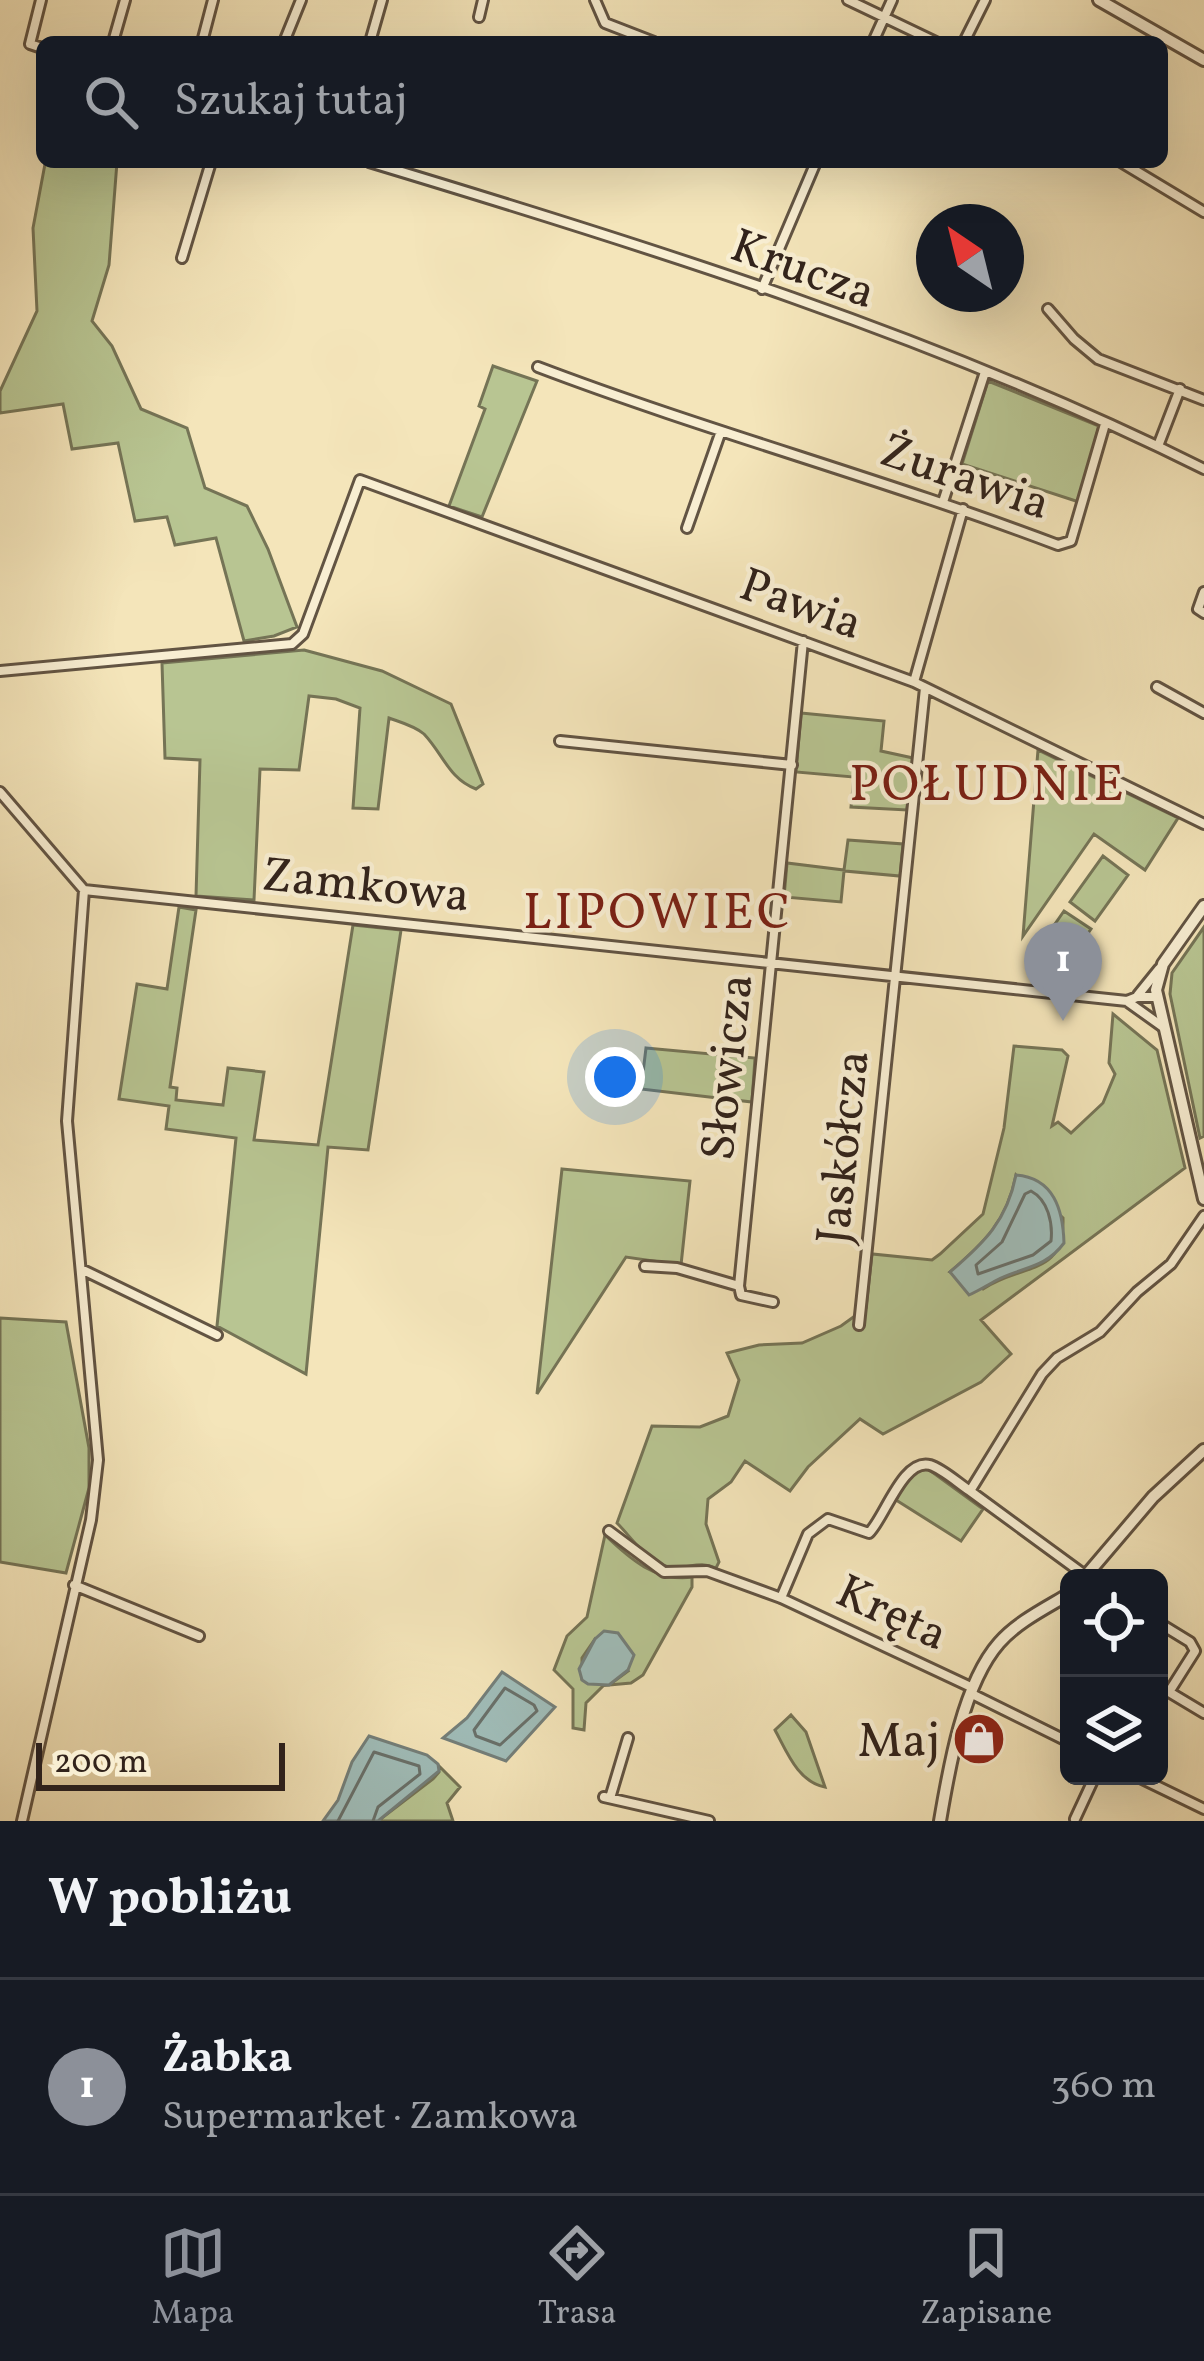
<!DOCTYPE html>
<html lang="pl">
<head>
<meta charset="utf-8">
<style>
	body { margin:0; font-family:Vollkorn,serif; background:#20242c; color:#f1f3f6 }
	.controls { position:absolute; right:36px; bottom:36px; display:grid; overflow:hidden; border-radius:18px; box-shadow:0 12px 48px #0002 }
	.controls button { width:108px; height:108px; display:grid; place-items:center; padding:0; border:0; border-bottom:3px solid #363941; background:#171b24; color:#f1f3f6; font:60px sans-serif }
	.compass { position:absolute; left:916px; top:204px; width:108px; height:108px; border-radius:50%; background:#171b24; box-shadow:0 12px 48px #0002; rotate:325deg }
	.scale { position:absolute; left:36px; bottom:30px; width:249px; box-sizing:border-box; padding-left:12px; border:6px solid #32231b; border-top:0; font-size:33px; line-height:42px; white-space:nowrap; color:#32231b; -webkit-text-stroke:9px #f8eed2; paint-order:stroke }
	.you { position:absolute; left:615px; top:1077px; width:42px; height:42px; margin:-30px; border:9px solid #fff; border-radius:50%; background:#1a73e8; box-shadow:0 0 0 18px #1a73e833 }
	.badge { display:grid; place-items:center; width:78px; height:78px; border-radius:50%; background:#8c9099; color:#fff; font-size:39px; font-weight:700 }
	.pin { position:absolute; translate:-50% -99px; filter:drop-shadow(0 3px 6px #0008) }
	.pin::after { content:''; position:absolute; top:63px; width:42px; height:36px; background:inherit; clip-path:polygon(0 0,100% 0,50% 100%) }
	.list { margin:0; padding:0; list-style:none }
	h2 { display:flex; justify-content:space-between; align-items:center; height:156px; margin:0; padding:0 48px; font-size:51px }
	h2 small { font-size:39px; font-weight:400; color:#9ea1a6 }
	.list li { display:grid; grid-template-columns:78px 1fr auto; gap:36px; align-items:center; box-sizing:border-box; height:216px; padding:0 48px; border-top:3px solid #363941 }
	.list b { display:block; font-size:45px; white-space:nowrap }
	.list p { margin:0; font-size:39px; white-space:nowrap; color:#9ea1a6 }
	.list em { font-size:39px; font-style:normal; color:#9ea1a6 }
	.icon { flex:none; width:66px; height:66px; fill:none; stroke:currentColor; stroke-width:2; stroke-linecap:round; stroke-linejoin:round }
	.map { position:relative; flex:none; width:1204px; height:1821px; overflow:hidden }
	.search { position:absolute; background:#171b24; box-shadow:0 12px 48px #0002; left:36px; right:36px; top:36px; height:132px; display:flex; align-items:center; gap:30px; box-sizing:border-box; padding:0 42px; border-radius:18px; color:#9ea1a6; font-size:45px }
	.sheet { height:372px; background:#171b24 }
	nav { display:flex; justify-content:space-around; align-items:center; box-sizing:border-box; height:168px; border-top:3px solid #363941; background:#171b24; font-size:33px; color:#9ea1a6 }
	nav a { display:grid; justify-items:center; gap:6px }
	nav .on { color:#8c9099 }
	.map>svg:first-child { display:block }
</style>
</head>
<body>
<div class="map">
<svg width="1204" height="1821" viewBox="0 0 1204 1821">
	<rect width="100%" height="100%" fill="#f4e5ba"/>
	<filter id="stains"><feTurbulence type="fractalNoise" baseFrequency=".00167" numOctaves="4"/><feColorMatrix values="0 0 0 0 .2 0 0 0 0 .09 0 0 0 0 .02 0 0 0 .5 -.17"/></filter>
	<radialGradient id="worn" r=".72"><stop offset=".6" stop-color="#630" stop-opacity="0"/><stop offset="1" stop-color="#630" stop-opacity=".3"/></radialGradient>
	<path fill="#b8c592" stroke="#757456" stroke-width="3" fill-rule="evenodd" d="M58,162H117L109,265L92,321L112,346L141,409L187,428L205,488L247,506L268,549L297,627L274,636L244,641L216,538L175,545L167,517L135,521L118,443L72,449L63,404L0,413V391L37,311L33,228L45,164Z
		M493,366L537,381L482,517L449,506L485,409L479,406Z
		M988,381L1099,426L1079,502L962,464Z
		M304,650L382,671L451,704L483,784L476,789C449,779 443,754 424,734C415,726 400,722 389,718L378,809L353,808L360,708L336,699L309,696L299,770L260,769L254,900L196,896L200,760L165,758L162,663Z
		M801,713L884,721L881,751L913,758L907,810L851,807L854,777L796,772Z
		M1038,750L1178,818L1145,870L1094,834L1023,936Z
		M848,840L903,844L900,876L844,871L841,902L784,897L787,863L844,870Z
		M1103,856L1128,875L1095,921L1070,902Z
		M179,907L196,910L170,1087L177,1088L176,1100L223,1105L228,1068L264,1072L254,1140L318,1145L353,925L401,930L368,1150L328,1147L306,1374L217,1326L236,1138L166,1129L169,1106L119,1099L137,984L167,989Z
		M1064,911L1091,929L1059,975L1032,957Z
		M1204,927V1136L1200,1138L1170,994L1172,973Z
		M1113,1014L1157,1050L1185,1168L981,1320L1011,1354L981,1382L883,1434L860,1419L808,1467L790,1491L745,1461L731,1482L708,1499L706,1524L719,1562L716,1568C699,1560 686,1570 669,1567C648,1563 631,1537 617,1523L652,1426L700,1427L728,1416L739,1380L727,1353L759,1345L802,1343L841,1326L866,1308L872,1254L932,1260L940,1254L983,1214L1004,1128L1014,1046L1062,1050L1068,1056L1052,1126L1058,1122L1071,1133L1103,1103L1115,1074L1109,1063ZM1016,1175L1063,1218C1065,1277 1021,1263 983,1289L950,1272C984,1243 1007,1221 1016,1175Z
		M646,1048L755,1058L752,1102L641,1089Z
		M562,1169L690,1181L681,1265L626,1257L537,1394Z
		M0,1318L66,1322L89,1448V1488L66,1573L0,1562Z
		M928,1469L983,1509L961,1541L896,1500C904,1485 909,1470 928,1469Z
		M605,1535C630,1559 656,1582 692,1577V1587L643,1675L631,1683L609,1685L628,1671L595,1639L582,1658V1679L604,1685L586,1703L584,1730L573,1728V1689L554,1670L567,1636L587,1617Z
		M791,1715L806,1732L825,1787C798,1782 787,1752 775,1730Z
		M438,1765L460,1787L447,1803L453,1821H378L433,1779L439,1772Z"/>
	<path fill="#a0bdb9" stroke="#747f7a" stroke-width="3" d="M1016,1175C1054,1178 1063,1210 1064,1243C1045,1269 1021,1267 995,1281C986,1286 978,1291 969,1295L950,1272C984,1243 1007,1221 1016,1175Z
		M604,1631L618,1633L634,1655L628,1670L609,1685L588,1684L582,1680L579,1669L595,1639Z
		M502,1672L555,1707L506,1761L443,1738L467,1718Z
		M369,1736L427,1755L438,1764L439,1771L378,1821H323L338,1800L352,1762Z"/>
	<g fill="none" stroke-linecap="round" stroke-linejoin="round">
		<path stroke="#69706a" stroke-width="3" d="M1031,1191C1048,1200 1053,1223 1051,1241L1033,1255L978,1274L976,1265L1002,1242L1025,1194Z
			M505,1688L534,1705L537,1711L500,1745L476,1736L474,1730Z
			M338,1821L374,1752L419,1766L420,1774L378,1807L373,1821"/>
		<g stroke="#625443" stroke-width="14">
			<path id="minor" d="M41,0L30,44L42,48
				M595,0L605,23L654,42
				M848,0L936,42
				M479,17L483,0
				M113,42L125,0
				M202,42L213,0
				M284,42L301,0
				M370,42L382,0
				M873,42L892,0
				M964,42L985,0
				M369,162C651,247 939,337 1204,469
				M1121,162L1204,212
				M182,258L211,162
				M762,289L816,162
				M1048,309L1074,339L1098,359L1204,400
				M538,367C709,432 887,480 1058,545L1071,541L1105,424
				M1158,446L1180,389
				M943,502L985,372
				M687,528L721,431
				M1204,592L1198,609L1204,613
				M0,671L292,644L303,634L360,480L914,682L1204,824
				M914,682L963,509
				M1157,687L1204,713
				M560,741L792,765
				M0,792L84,890L1127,1001L1137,997H1156
				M1138,995L1159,969
				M1128,1002L1163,1027
				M645,1266L677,1268L739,1286L803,641
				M81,1269L217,1335
				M739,1286L741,1295L773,1302
				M859,1325L925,688
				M970,1491L1086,1576
				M609,1531L664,1572L707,1571L781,1598L973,1688
				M74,1585L199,1636
				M781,1598L808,1534L828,1519L869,1533C885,1517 903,1458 930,1465C943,1469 959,1484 970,1491L1042,1374L1057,1358L1100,1332L1137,1292L1171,1264L1204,1216
				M1159,1623L1190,1642L1195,1651L1169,1692L1204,1713
				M972,1694L1069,1742
				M1136,1776L1204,1809
				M604,1797L709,1821
				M610,1798L628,1738
				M1075,1819L1095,1776
				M22,1821L91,1520L98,1460L67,1121L84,890"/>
		</g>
		<g stroke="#625443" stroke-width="16">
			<path id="tertiary" d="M1099,0L1204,60
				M1204,906L1163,964L1156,990L1204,1199
				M1084,1578L1153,1497L1204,1450
				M940,1821C949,1768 963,1684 999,1643C1017,1622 1046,1608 1069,1594"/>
		</g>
		<use href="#minor" stroke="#f8eed2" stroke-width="8"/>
		<use href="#tertiary" stroke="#f8eed2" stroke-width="10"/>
	</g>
	<defs>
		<g id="shop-disc" transform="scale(2.7)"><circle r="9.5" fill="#8f2418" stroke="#f8eed2"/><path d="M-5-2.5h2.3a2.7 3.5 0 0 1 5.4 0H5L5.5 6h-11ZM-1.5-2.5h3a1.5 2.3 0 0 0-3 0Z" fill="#fff"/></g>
	</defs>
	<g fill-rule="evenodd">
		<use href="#shop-disc" x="979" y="1739"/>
	</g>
	<g text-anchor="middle" stroke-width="9" stroke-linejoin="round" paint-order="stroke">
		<g font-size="48" fill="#32231b" stroke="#f8eed2">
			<text transform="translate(804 267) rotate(20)" y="17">Krucza</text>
			<text transform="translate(966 475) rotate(19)" y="17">Żurawia</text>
			<text transform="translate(802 602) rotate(20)" y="17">Pawia</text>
			<text transform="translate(366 883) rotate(6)" y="17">Zamkowa</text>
			<text transform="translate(725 1067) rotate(-84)" y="17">Słowicza</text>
			<text transform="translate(841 1147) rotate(-84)" y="17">Jaskółcza</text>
			<text transform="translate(893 1611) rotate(25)" y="17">Kręta</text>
		</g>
		<g font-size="48" fill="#32231b" stroke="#f8eed2" text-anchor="end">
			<text x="940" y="1756">Maj</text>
		</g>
		<g font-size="51" letter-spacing="3" fill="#7a1f14" stroke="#f8eed2">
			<text x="988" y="800">POŁUDNIE</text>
			<text x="658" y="928">LIPOWIEC</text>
		</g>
	</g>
	<rect width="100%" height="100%" filter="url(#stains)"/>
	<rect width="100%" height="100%" fill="url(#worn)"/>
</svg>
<div class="controls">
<button><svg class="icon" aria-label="locate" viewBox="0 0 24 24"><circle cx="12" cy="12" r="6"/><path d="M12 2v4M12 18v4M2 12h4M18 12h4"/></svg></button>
<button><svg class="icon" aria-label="layers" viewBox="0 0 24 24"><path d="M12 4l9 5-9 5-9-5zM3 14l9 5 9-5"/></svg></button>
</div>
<svg class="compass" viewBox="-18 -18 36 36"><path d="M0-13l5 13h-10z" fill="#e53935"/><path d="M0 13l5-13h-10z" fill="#9ea1a6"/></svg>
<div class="scale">200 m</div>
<div class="you"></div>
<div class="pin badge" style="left:1063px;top:1021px">1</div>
<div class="search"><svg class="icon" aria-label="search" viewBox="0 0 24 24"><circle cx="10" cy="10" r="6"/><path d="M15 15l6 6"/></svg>Szukaj tutaj</div>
</div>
<section class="sheet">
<h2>W pobliżu<small></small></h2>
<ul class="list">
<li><span class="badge">1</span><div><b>Żabka</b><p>Supermarket · Zamkowa</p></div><em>360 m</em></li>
</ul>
</section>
<nav>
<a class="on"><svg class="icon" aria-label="map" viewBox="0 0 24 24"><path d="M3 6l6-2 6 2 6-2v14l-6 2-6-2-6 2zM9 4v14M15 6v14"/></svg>Mapa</a>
<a><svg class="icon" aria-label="directions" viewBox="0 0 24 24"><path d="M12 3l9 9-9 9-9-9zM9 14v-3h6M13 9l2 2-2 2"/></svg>Trasa</a>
<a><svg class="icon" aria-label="saved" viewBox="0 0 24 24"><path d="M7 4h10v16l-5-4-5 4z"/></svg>Zapisane</a>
</nav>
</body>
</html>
